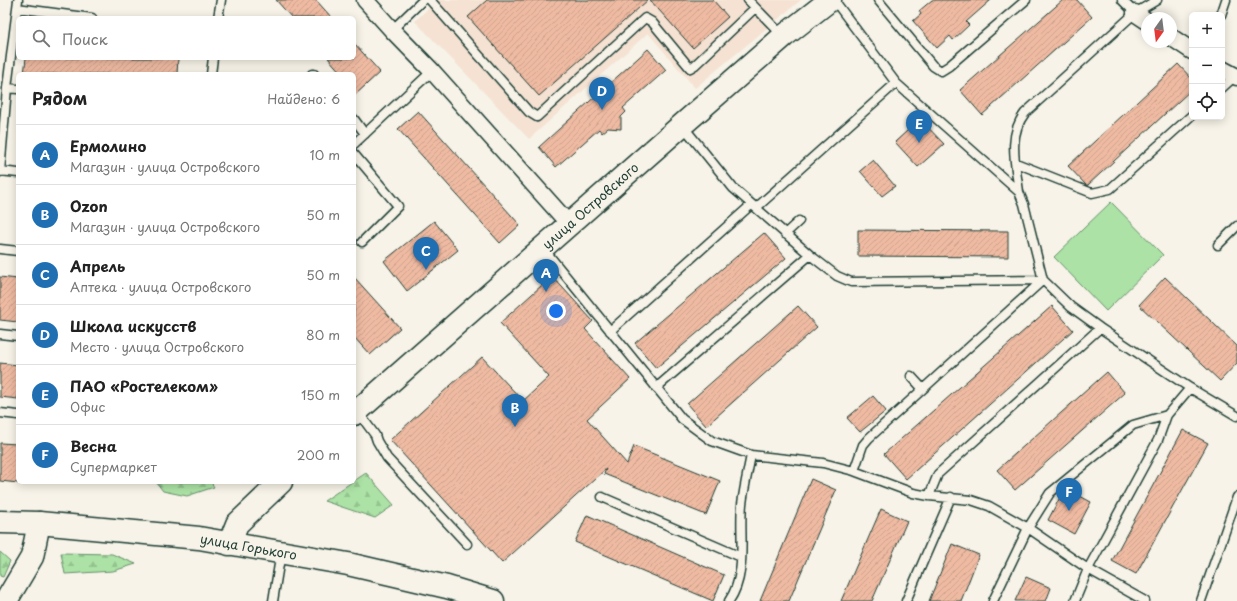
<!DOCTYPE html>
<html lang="ru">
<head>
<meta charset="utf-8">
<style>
	body { margin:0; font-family:"Playpen Sans",sans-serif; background:#f2f2f2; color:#222 }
	.controls { position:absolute; right:12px; top:12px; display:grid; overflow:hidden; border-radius:6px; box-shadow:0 2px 10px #0003 }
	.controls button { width:36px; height:36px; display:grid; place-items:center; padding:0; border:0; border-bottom:1px solid #e0e0e0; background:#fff; color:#222; font:20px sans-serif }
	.compass { position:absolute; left:1141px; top:12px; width:36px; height:36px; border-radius:50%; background:#fff; box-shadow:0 2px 10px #0003; rotate:194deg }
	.you { position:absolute; left:556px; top:311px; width:14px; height:14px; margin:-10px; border:3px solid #fff; border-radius:50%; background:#1a73e8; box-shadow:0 0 0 6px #1a73e833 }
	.badge { display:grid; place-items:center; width:26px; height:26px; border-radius:50%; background:#1f6fb2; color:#fff; font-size:13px; font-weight:700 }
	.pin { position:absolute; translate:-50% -33px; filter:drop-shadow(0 1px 2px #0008) }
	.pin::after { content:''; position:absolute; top:21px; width:14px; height:12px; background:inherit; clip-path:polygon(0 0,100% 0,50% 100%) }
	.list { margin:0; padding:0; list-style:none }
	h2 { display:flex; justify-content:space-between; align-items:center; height:52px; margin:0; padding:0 16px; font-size:17px }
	h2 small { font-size:13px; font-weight:400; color:#767676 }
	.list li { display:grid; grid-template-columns:26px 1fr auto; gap:12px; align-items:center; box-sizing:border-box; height:60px; padding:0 16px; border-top:1px solid #e0e0e0 }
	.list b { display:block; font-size:15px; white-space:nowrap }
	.list p { margin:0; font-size:13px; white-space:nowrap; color:#767676 }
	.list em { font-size:13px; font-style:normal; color:#767676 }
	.icon { flex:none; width:22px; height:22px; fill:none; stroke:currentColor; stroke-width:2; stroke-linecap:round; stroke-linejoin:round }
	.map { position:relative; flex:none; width:1237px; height:601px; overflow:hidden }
	.search { position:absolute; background:#fff; box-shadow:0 2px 10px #0003; left:16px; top:16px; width:340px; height:44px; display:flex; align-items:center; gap:10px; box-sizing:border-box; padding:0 14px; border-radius:6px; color:#767676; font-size:15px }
	.panel { position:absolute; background:#fff; box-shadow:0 2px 10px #0003; left:16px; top:72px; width:340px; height:412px; border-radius:6px }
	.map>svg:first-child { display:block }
</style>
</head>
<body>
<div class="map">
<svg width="1237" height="601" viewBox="0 0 1237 601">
	<defs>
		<pattern id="forest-firs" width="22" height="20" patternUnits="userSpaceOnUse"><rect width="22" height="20" fill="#ace2a5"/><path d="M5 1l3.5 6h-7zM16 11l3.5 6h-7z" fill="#94c38f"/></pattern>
		<pattern id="building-hatch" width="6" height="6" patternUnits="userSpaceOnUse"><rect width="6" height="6" fill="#efbaa2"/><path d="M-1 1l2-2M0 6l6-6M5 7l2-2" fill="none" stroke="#cca18c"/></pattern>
	</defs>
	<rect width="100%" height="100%" fill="#f7f3e8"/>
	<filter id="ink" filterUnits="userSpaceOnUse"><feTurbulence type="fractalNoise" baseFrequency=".025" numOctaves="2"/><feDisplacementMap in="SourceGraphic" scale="8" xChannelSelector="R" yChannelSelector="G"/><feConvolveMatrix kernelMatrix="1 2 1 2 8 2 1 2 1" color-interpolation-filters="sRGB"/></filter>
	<g filter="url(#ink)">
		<path fill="#f5e2d3" d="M437,0H801L695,88L648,33L529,139L415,21Z"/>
		<path fill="#ace2a5" stroke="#66906c" d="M1111,202L1163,255L1106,311L1054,257Z"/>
		<path fill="url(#forest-firs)" stroke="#66906c" d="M366,473L394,505L375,518L324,501L352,482H354V481Z
			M156,482H211L214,487L187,496L163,491Z
			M0,552L10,561L3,577L0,576Z
			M61,553L112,554L136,564L113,571L65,574Z"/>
		<path fill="url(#building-hatch)" stroke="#1f3d34" d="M276,0H316L332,18H292Z
			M487,0H648L539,96L468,17Z
			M650,0H713L728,17L693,48Z
			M932,0H991L966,22L969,25L953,40L950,36L937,48L913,21L921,14L919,11Z
			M1063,0H1077L1092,17L982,115L960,90Z
			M354,43L380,72L354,96V74H342L328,58H354Z
			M648,49L666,70L623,108L626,112L621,117V129L608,128L602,133L599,129L556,167L539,147Z
			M26,58H178L177,74H24Z
			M1178,64L1192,79V89L1088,185H1086L1068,166Z
			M418,111L520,225L500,243L398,129Z
			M920,119L944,144L918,167L895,142Z
			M873,160L895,186L882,196L860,171Z
			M434,221L458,250L407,291L384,261Z
			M858,230L1008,231V257L858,256Z
			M764,233L786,258L656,368L635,343Z
			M552,276L593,321L585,329L630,379L587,419L627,464L634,446L720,481L706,515L604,474L606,469L502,563L390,440L482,357L523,401L549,377L500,323Z
			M0,277L18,279V322L0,320Z
			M354,277L400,328L370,355L354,337Z
			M1165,277L1237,346V363L1220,381L1139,305Z
			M798,306L817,327L706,426L687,404Z
			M1052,306L1073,330L906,479L884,454Z
			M0,363L18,365V399L0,397Z
			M1107,372L1125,393L1015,490L997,470Z
			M873,396L886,411L860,432L847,418Z
			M1183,430L1208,443L1136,574L1112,561Z
			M0,443L18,444V483L0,481Z
			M811,479L836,490L789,601H760Z
			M1065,488L1091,502L1074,534L1048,520Z
			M881,509L907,521L872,601H841Z
			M587,515L724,575L713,601L575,542Z
			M952,544L979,555L961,601H929Z
			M1026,577L1051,588L1046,601H1015Z"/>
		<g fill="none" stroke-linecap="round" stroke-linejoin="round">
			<g stroke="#1f3d34" stroke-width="11">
				<path id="lane" d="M430,0L529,112L537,117L645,18L652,22L690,68L695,65L755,8
					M748,0L783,36
					M834,0L896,83L1019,192L1024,204L1043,280L1071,307L1100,328L1190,388L1237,416
					M878,0L933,66L941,71L949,66L1026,0
					M1122,0L1135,13
					M17,8L92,18
					M1221,15L1226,0
					M218,18L221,0
					M392,30L423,0
					M211,74L213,58
					M312,74H314
					M7,88L18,89
					M1222,88L1235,76
					M354,119L365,134
					M683,126L733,188L810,255L837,276L851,282L1043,280
					M354,144L432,71
					M354,154L398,206L362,242
					M1016,163L1092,193L1110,189L1192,115
					M0,171L18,173
					M0,172L7,88L18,0
					M1019,192C1016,166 1007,136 1025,113L1135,13L1157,0
					M756,208L896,83
					M785,234L799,221
					M1218,245L1237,226
					M543,248L682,419L712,441L751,455L823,463L854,471L913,493L929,496L971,500L989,506L1028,528L1088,569L1145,601
					M0,249L18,251
					M610,331L751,205
					M0,334L18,336
					M911,376L922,388
					M656,388L810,255
					M358,412L375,435L377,441L387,458L467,544
					M0,413L18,415
					M854,471L863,445L869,438L1043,280
					M929,496L938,474L1100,328
					M602,497L741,557
					M273,601L281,552
					M729,601C748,574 739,535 742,504C744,488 748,471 751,455
					M906,601L951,497
					M993,601L1028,528L1050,493L1133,425L1167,415
					M1075,601L1088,569L1158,440L1167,415L1190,388
					M1201,601L1237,497"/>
			</g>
			<g stroke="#1f3d34" stroke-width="19">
				<path id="street" d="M365,0L392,30L432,71L569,224
					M1135,13L1147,21
					M1171,37L1192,51
					M1222,69L1237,77"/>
			</g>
			<g stroke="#1f3d34" stroke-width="25">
				<g id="secondary">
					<path id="s1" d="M354,414L682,125L784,36L830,0"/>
					<path id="s2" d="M0,522L39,523L199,538L348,564L447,587L493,601"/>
					<path d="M229,544L237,524L281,482"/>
					<path d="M6,601L32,557L39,523"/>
				</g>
			</g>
			<use href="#lane" stroke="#f7f3e8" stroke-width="8"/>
			<use href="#street" stroke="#f7f3e8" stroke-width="16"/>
			<use href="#secondary" stroke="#f7f3e8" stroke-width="22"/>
		</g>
	</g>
	<g text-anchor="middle" stroke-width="4" stroke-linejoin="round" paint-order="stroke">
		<g font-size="13" fill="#1f3d34" stroke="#f7f3e8">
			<text dy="5" stroke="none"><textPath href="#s1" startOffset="315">улица Островского</textPath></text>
			<text dy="5" stroke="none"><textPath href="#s2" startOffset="250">улица Горького</textPath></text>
		</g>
	</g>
</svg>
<div class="controls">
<button>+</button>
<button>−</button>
<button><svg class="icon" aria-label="locate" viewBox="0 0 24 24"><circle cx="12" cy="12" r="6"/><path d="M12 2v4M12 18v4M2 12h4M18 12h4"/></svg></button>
</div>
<svg class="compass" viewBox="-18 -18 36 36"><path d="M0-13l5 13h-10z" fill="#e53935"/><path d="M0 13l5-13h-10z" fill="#767676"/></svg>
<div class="you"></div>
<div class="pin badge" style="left:546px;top:292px">A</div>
<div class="pin badge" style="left:515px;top:427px">B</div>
<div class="pin badge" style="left:426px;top:270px">C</div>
<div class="pin badge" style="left:602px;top:110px">D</div>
<div class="pin badge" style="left:919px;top:143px">E</div>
<div class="pin badge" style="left:1069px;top:511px">F</div>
<div class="search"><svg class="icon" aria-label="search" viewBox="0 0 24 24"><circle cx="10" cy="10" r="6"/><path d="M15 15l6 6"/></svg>Поиск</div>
<section class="panel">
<h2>Рядом<small>Найдено: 6</small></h2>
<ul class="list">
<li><span class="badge">A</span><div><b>Ермолино</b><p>Магазин · улица Островского</p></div><em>10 m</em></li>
<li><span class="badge">B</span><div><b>Ozon</b><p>Магазин · улица Островского</p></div><em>50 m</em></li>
<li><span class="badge">C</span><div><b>Апрель</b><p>Аптека · улица Островского</p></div><em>50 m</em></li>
<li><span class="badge">D</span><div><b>Школа искусств</b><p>Место · улица Островского</p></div><em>80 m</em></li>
<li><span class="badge">E</span><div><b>ПАО «Ростелеком»</b><p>Офис</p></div><em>150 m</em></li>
<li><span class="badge">F</span><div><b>Весна</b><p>Супермаркет</p></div><em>200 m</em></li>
</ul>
</section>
</div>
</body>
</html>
